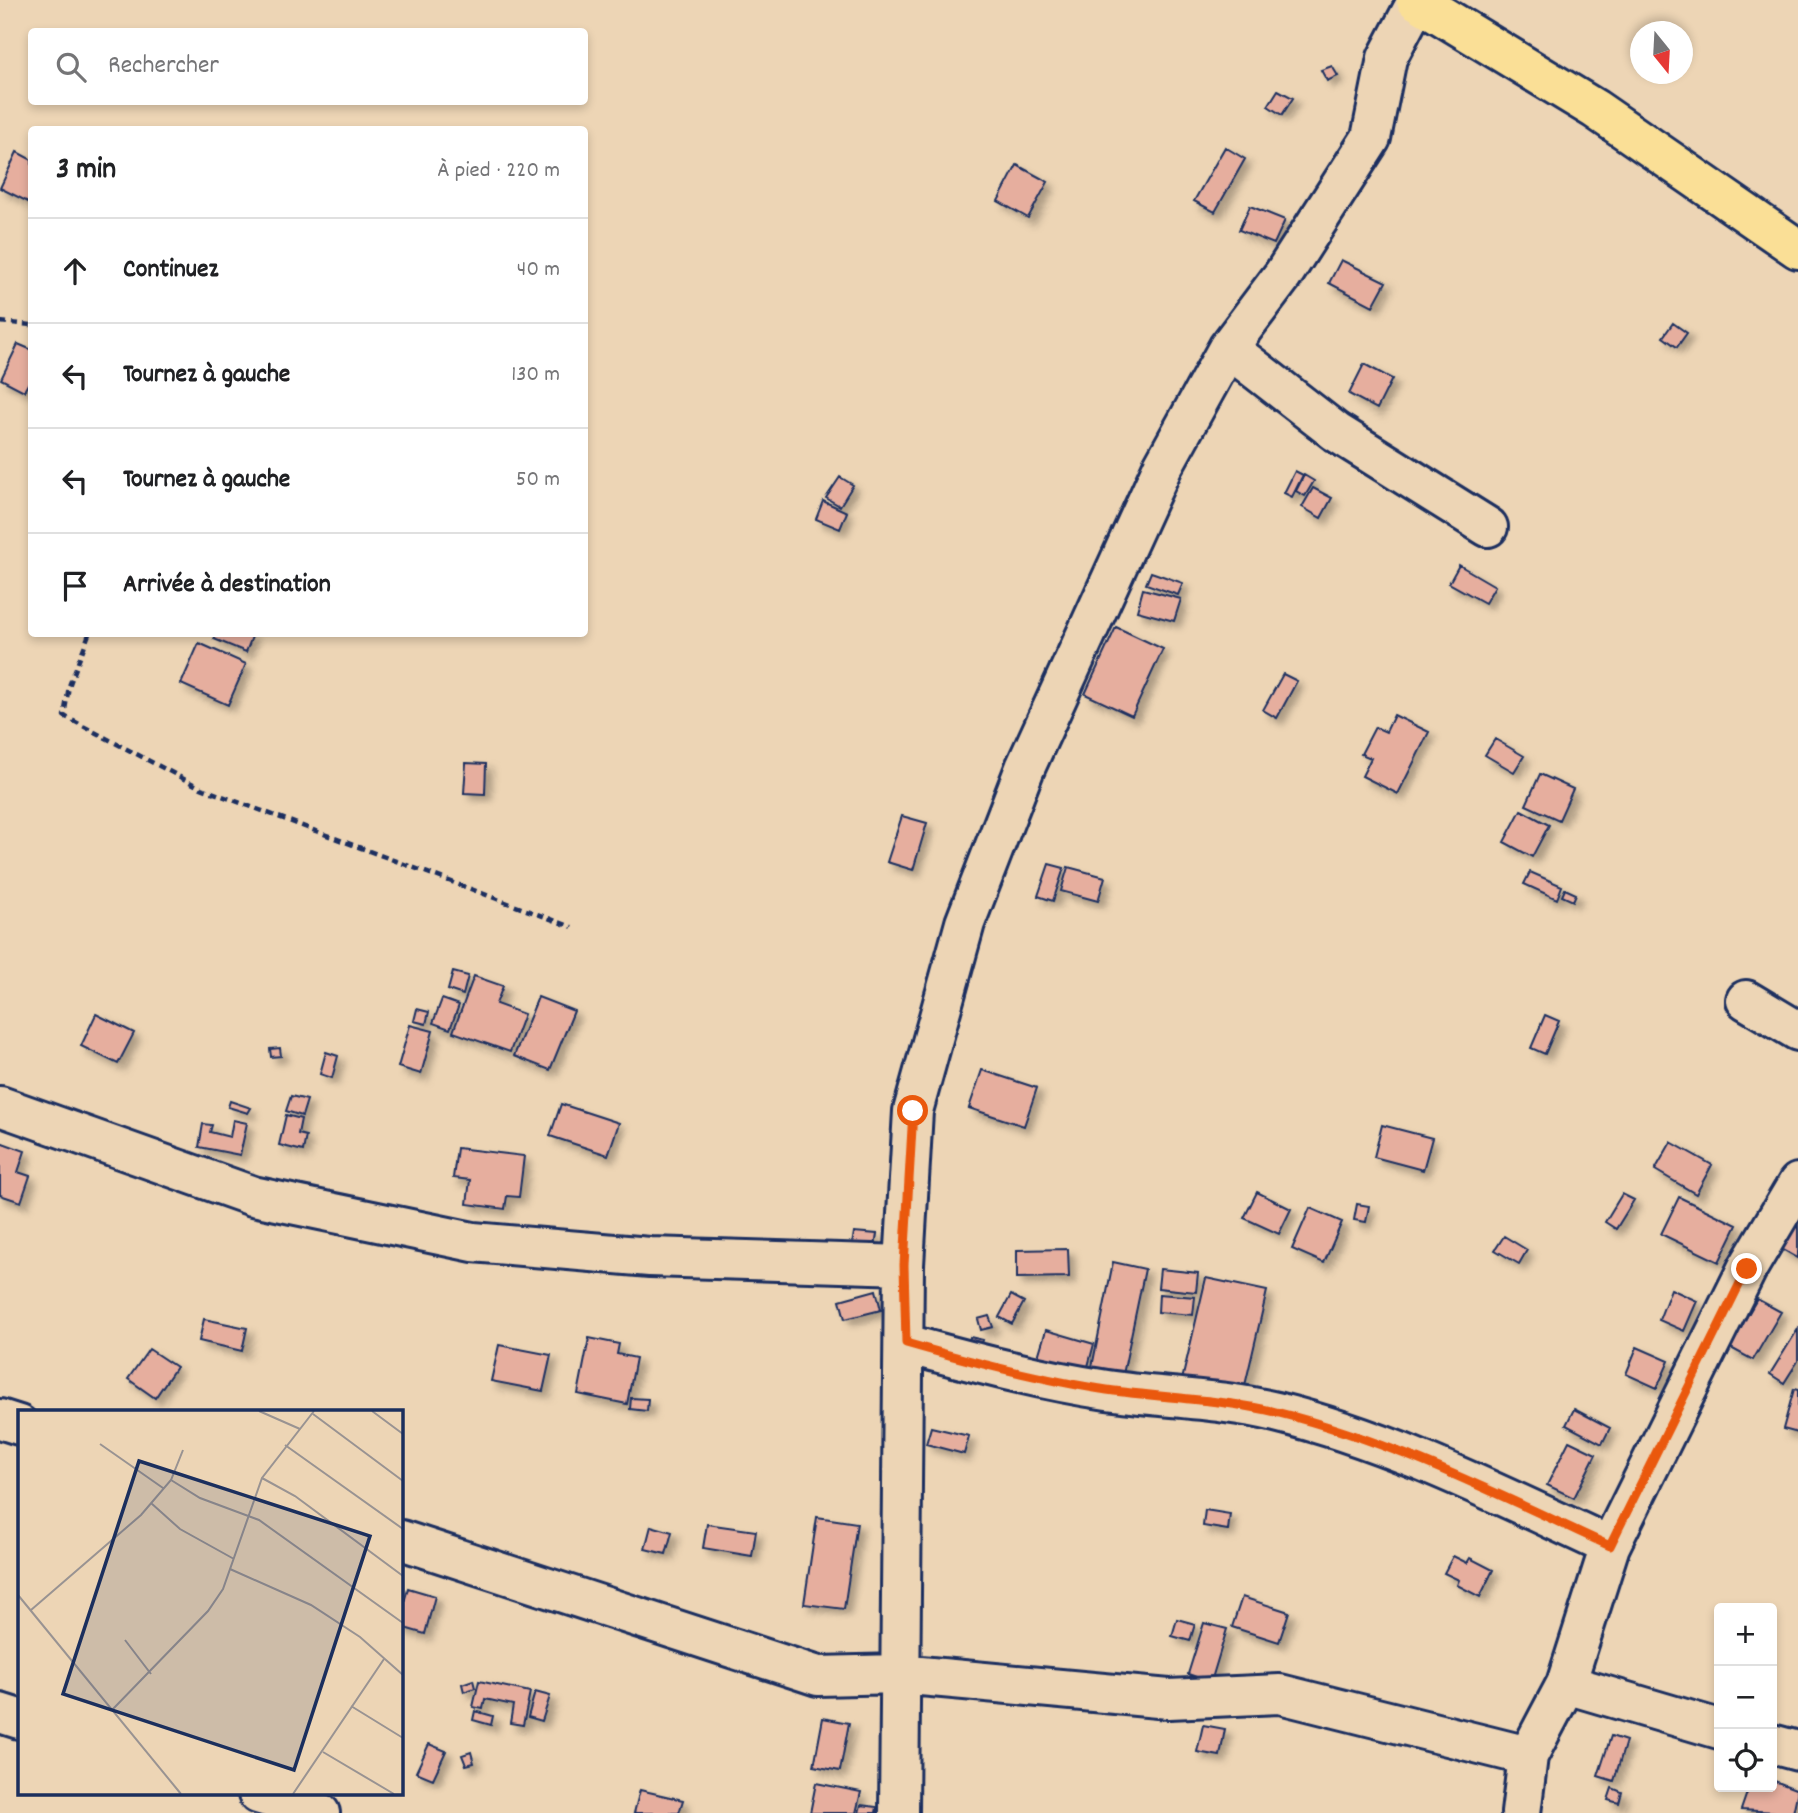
<!DOCTYPE html>
<html lang="fr">
<head>
<meta charset="utf-8">
<style>
	body { margin:0; font-family:Dekko,sans-serif; background:#f6f6f6; color:#202124 }
	.controls { position:absolute; right:21px; bottom:21px; display:grid; overflow:hidden; border-radius:7px; box-shadow:0 4px 10px #0003 }
	.controls button { width:63px; height:63px; display:grid; place-items:center; padding:0; border:0; border-bottom:2px solid #e0e0e0; background:#fff; color:#202124; font:35px sans-serif }
	.compass { position:absolute; left:1630px; top:21px; width:63px; height:63px; border-radius:50%; background:#fff; box-shadow:0 4px 10px #0003; rotate:162deg }
	.stop { position:absolute; width:21px; height:21px; margin:-16px; border:5px solid #ea580c; border-radius:50%; background:#fff }
	.stop.end { background:#ea580c; border-color:#fff; box-shadow:0 2px 7px #0008 }
	.list { margin:0; padding:0; list-style:none }
	h2 { display:flex; justify-content:space-between; align-items:center; height:91px; margin:0; padding:0 28px; font-size:30px }
	h2 small { font-size:23px; font-weight:400; color:#757577 }
	.list li { display:grid; grid-template-columns:46px 1fr auto; gap:21px; align-items:center; box-sizing:border-box; height:105px; padding:0 28px; border-top:2px solid #e0e0e0 }
	.list b { display:block; font-size:26px; white-space:nowrap }
	.list em { font-size:23px; font-style:normal; color:#757577 }
	.icon { flex:none; width:38px; height:38px; fill:none; stroke:currentColor; stroke-width:2; stroke-linecap:round; stroke-linejoin:round }
	.map { position:relative; flex:none; width:1798px; height:1813px; overflow:hidden }
	.search { position:absolute; background:#fff; box-shadow:0 4px 10px #0003; left:28px; top:28px; width:560px; height:77px; display:flex; align-items:center; gap:18px; box-sizing:border-box; padding:0 24px; border-radius:7px; color:#757577; font-size:26px }
	.panel { position:absolute; background:#fff; box-shadow:0 4px 10px #0003; left:28px; top:126px; width:560px; height:511px; border-radius:7px }
	.map>svg:first-child { display:block }
</style>
</head>
<body>
<div class="map">
<svg width="1798" height="1813" viewBox="0 0 1798 1813">
	<defs>
		<filter id="shadow"><feDropShadow dx="6" dy="6" stdDeviation="3.5" flood-color="#0004"/></filter>
	</defs>
	<rect width="100%" height="100%" fill="#edd5b5"/>
	<filter id="ink" filterUnits="userSpaceOnUse"><feTurbulence type="fractalNoise" baseFrequency=".0143" numOctaves="2"/><feDisplacementMap in="SourceGraphic" scale="14" xChannelSelector="R" yChannelSelector="G"/><feConvolveMatrix kernelMatrix="1 2 1 2 8 2 1 2 1" color-interpolation-filters="sRGB"/></filter>
	<g filter="url(#ink)">
		<path fill="#e6ae9e" stroke="#1b2f5e" stroke-width="2" filter="url(#shadow)" d="M1332,66L1338,76L1327,81L1321,70Z
			M1278,90L1293,98L1282,115L1268,106Z
			M1225,147L1245,159L1215,212L1194,201Z
			M17,152L32,160V204L0,188Z
			M1017,165L1048,182L1028,218L998,201Z
			M1250,206L1285,220L1274,244L1239,230Z
			M1341,260L1386,282L1373,306L1329,283Z
			M1673,323L1687,333L1677,347L1663,337Z
			M18,344L32,350V377L24,391L1,379Z
			M1364,364L1392,379L1377,409L1349,394Z
			M1295,471L1303,475L1292,497L1284,493Z
			M1304,475L1314,481L1305,496L1296,491Z
			M840,477L853,485L840,506L826,498Z
			M1313,488L1332,498L1321,518L1302,507Z
			M823,501L847,512L840,529L816,519Z
			M1459,565L1495,586L1485,603L1449,583Z
			M1151,572L1183,583L1178,595L1146,584Z
			M1143,589L1181,599L1174,621L1137,611Z
			M1116,627L1163,649L1132,716L1085,694Z
			M217,634H253L246,652L214,639Z
			M199,643L246,664L228,705L181,684Z
			M1283,674L1297,681L1277,718L1263,710Z
			M1394,715L1429,732L1398,794L1362,776L1371,758L1361,754L1375,727L1386,732Z
			M1495,739L1524,756L1514,772L1485,755Z
			M466,763L486,764L485,794L464,793Z
			M1540,774L1573,789L1559,820L1526,805Z
			M1521,810L1549,825L1532,857L1504,842Z
			M902,816L927,823L913,870L887,862Z
			M1049,864L1064,868L1053,901L1038,896Z
			M1068,867L1105,877L1098,901L1061,891Z
			M1530,872L1562,886L1557,899L1524,884Z
			M1565,889L1576,894L1573,901L1562,896Z
			M453,972L468,976L463,995L448,990Z
			M474,976L503,986L496,1004L524,1014L510,1052L453,1032Z
			M538,997L574,1011L550,1070L514,1056Z
			M442,999L459,1005L450,1029L433,1023Z
			M417,1009L429,1012L426,1024L414,1021Z
			M96,1014L134,1033L118,1064L81,1046Z
			M1545,1015L1559,1021L1545,1054L1531,1048Z
			M410,1025L433,1031L421,1074L398,1067Z
			M280,1048L281,1056L271,1057L270,1049Z
			M326,1052L338,1056L332,1078L320,1074Z
			M982,1070L1037,1088L1024,1126L969,1108Z
			M291,1096L307,1100L302,1116L286,1111Z
			M230,1101L251,1108L248,1113L228,1107Z
			M561,1104L619,1123L608,1155L550,1136Z
			M286,1115L301,1119L298,1134L306,1136L303,1151L279,1145Z
			M233,1120L247,1123L240,1155L199,1147L203,1124L212,1125L210,1132L230,1137Z
			M1382,1125L1432,1138L1423,1170L1374,1157Z
			M0,1142L25,1151L18,1172L30,1176L21,1202L0,1195Z
			M1671,1142L1712,1165L1696,1194L1655,1170Z
			M457,1148L524,1156L519,1197L507,1196L505,1209L467,1204L470,1180L453,1178Z
			M1257,1192L1291,1209L1279,1234L1244,1218Z
			M1622,1194L1634,1200L1616,1229L1605,1222Z
			M1679,1197L1737,1225L1719,1262L1661,1234Z
			M1357,1204L1369,1206L1366,1222L1354,1220Z
			M1310,1208L1342,1222L1324,1263L1292,1249Z
			M1798,1218V1258L1780,1248Z
			M854,1232L877,1234L875,1247L852,1245Z
			M1504,1236L1527,1250L1519,1264L1495,1250Z
			M1068,1249L1069,1277L1017,1278V1250Z
			M1113,1262L1145,1269L1121,1384L1090,1377Z
			M1160,1269L1198,1273L1196,1292L1158,1288Z
			M1206,1278L1267,1291L1243,1394L1182,1380Z
			M1671,1289L1697,1301L1684,1331L1659,1320Z
			M876,1290L881,1310L845,1319L840,1300Z
			M1159,1294L1195,1297L1193,1315L1158,1312Z
			M1011,1295L1024,1302L1012,1324L999,1317Z
			M1757,1299L1781,1312L1753,1360L1729,1347Z
			M989,1316L993,1327L981,1330L978,1319Z
			M204,1319L247,1328L242,1351L199,1341Z
			M1798,1329V1361L1784,1383L1770,1374Z
			M1046,1330L1094,1344L1086,1374L1037,1360Z
			M970,1337L983,1340L980,1349L968,1346Z
			M589,1338L619,1344L617,1354L636,1358L627,1404L578,1394Z
			M499,1345L551,1355L543,1391L491,1381Z
			M1637,1347L1669,1361L1657,1388L1626,1374Z
			M149,1349L176,1367L155,1398L128,1379Z
			M1794,1389L1798,1390V1433L1783,1429Z
			M631,1398L648,1399L647,1411L630,1409Z
			M1574,1409L1610,1428L1602,1444L1566,1425Z
			M931,1427L969,1436L964,1454L926,1444Z
			M1569,1441L1596,1454L1574,1498L1547,1485Z
			M1205,1510L1230,1514L1228,1530L1203,1526Z
			M817,1517L857,1523L844,1609L804,1604Z
			M707,1524L756,1531L752,1556L703,1548Z
			M651,1526L672,1532L666,1554L645,1549Z
			M1453,1556L1467,1563L1470,1558L1493,1570L1480,1597L1457,1585L1459,1580L1444,1573Z
			M408,1588L435,1596L425,1634L401,1627V1613Z
			M1242,1597L1289,1612L1279,1642L1232,1627Z
			M1177,1619L1195,1624L1190,1641L1172,1636Z
			M1204,1623L1227,1629L1211,1682L1188,1674Z
			M473,1680L475,1688L464,1692L462,1684Z
			M479,1681L530,1692L523,1725L510,1723L513,1705L485,1699L483,1709L473,1707Z
			M535,1692L550,1696L542,1721L528,1717Z
			M475,1711L493,1716L491,1725L473,1720Z
			M823,1718L849,1723L840,1771L814,1766Z
			M1203,1725L1225,1729L1220,1756L1197,1752Z
			M1611,1736L1626,1741L1614,1781L1598,1776Z
			M429,1744L446,1751L433,1779L416,1772Z
			M471,1752L474,1763L466,1765L462,1755Z
			M1772,1780L1798,1790L1793,1813L1741,1810L1749,1787H1772Z
			M816,1783L861,1792L856,1813H810Z
			M1612,1788L1622,1792L1619,1803L1608,1800Z
			M640,1790L683,1800L679,1813H634Z
			M861,1805L877,1807L876,1813H859Z"/>
		<g fill="none" stroke-linecap="round" stroke-linejoin="round">
			<g stroke="#1b2f5e" stroke-width="44">
				<path id="minor" d="M1228,348L1336,432L1488,527
					M1746,1000L1798,1031
					M0,1106L253,1196L473,1242L650,1257L904,1265
					M906,1344C972,1362 1040,1380 1107,1390C1163,1398 1222,1399 1276,1412C1394,1441 1501,1496 1610,1546
					M0,1419L19,1425
					M401,1540L818,1676L899,1674L1169,1699L1280,1694L1528,1756
					M1566,1684L1719,1729
					M0,1713L19,1719
					M1772,1744L1798,1751
					M258,1794L320,1813
					M899,1813L904,1265L913,1111L965,923L1025,768L1163,466L1228,348L1283,275L1371,138L1387,58L1417,1
					M1521,1813L1528,1756L1566,1684L1610,1546L1747,1269L1798,1183"/>
			</g>
			<g stroke="#1b2f5e" stroke-width="44">
				<path id="highway" d="M1416,0L1595,109L1798,249"/>
			</g>
			<path stroke="#1b2f5e" stroke-width="4.5" stroke-dasharray="7 5" stroke-linecap="butt" d="M0,322L32,325
				M89,634L69,686L64,716L201,788L572,927"/>
			<use href="#minor" stroke="#edd5b5" stroke-width="38"/>
			<use href="#highway" stroke="#fadf96" stroke-width="38"/>
		</g>
	</g>
	<g fill="none" stroke-linecap="round" stroke-linejoin="round" filter="url(#ink)">
		<path stroke="#ea580c" stroke-width="9" d="M913,1111L904,1265L906,1343C972,1362 1040,1380 1107,1390C1163,1398 1222,1399 1276,1412C1394,1441 1501,1496 1610,1546L1747,1269"/>
	</g>
	<g transform="translate(18 1410)">
		<rect width="385" height="385" fill="#edd5b5"/>
		<path fill="none" stroke="#999392" stroke-width="2" d="M241,1L282,19M354,1L385,24M295,4L385,71M82,34L145,78M267,35L385,119M244,68L277,86L385,166M153,70L182,88L241,110L385,213M133,93L162,119L216,149M212,159L293,195L342,227L385,265M0,185L163,384M13,200L123,105L153,70L165,40M107,230L133,264M333,296L385,328M94,300L190,201L205,179L244,68L296,1M305,342L376,384M275,384L366,249"/>
		<path fill="#1b2f5e" fill-opacity="0.15" stroke="#1b2f5e" stroke-width="3.5" d="M121,51L352,126L276,360L45,284Z"/>
		<rect width="385" height="385" fill="none" stroke="#1b2f5e" stroke-width="3.5"/>
	</g>
</svg>
<div class="controls">
<button>+</button>
<button>−</button>
<button><svg class="icon" aria-label="locate" viewBox="0 0 24 24"><circle cx="12" cy="12" r="6"/><path d="M12 2v4M12 18v4M2 12h4M18 12h4"/></svg></button>
</div>
<svg class="compass" viewBox="-18 -18 36 36"><path d="M0-13l5 13h-10z" fill="#e53935"/><path d="M0 13l5-13h-10z" fill="#757577"/></svg>
<div class="stop" style="left:913px;top:1111px"></div>
<div class="stop end" style="left:1747px;top:1269px"></div>
<div class="search"><svg class="icon" aria-label="search" viewBox="0 0 24 24"><circle cx="10" cy="10" r="6"/><path d="M15 15l6 6"/></svg>Rechercher</div>
<section class="panel">
<h2>3 min<small>À pied · 220 m</small></h2>
<ul class="list">
<li><svg class="icon" aria-label="ahead" viewBox="0 0 24 24"><path d="M12 20V5M6 11l6-6 6 6"/></svg><div><b>Continuez</b></div><em>40 m</em></li>
<li><svg class="icon" aria-label="left" viewBox="0 0 24 24"><path d="M17 20v-9H6M10 6l-5 5 5 5"/></svg><div><b>Tournez à gauche</b></div><em>130 m</em></li>
<li><svg class="icon" aria-label="left" viewBox="0 0 24 24"><path d="M17 20v-9H6M10 6l-5 5 5 5"/></svg><div><b>Tournez à gauche</b></div><em>50 m</em></li>
<li><svg class="icon" aria-label="arrive" viewBox="0 0 24 24"><path d="M6 21V4h12l-3 4 3 4H6"/></svg><div><b>Arrivée à destination</b></div></li>
</ul>
</section>
</div>
</body>
</html>
